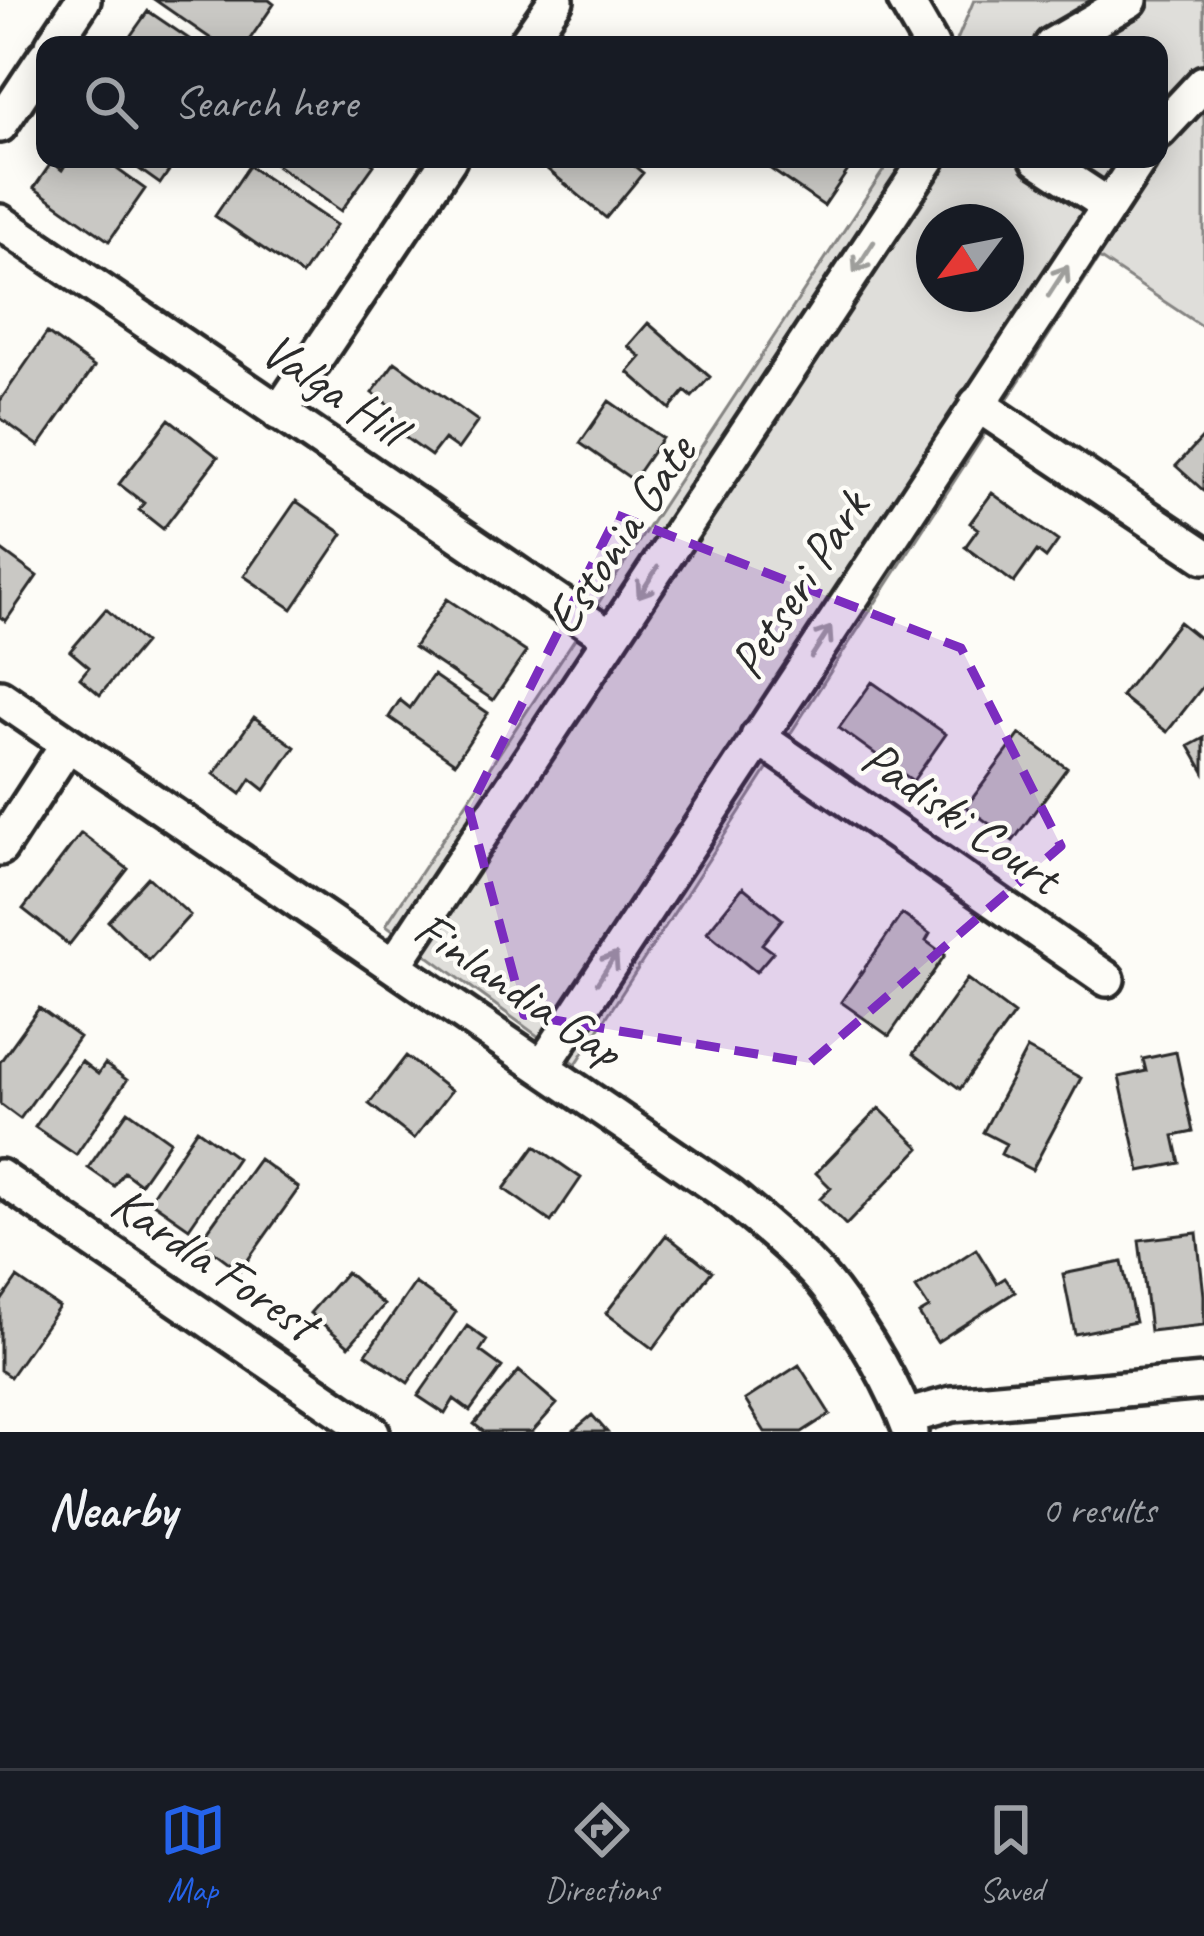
<!DOCTYPE html>
<html lang="en">
<head>
<meta charset="utf-8">
<style>
	body { margin:0; font-family:Caveat,sans-serif; background:#242831; color:#f1f3f6 }
	.compass { position:absolute; left:916px; top:204px; width:108px; height:108px; border-radius:50%; background:#171b24; box-shadow:0 6px 30px #0003; rotate:238deg }
	.list { margin:0; padding:0; list-style:none }
	h2 { display:flex; justify-content:space-between; align-items:center; height:156px; margin:0; padding:0 48px; font-size:51px }
	h2 small { font-size:39px; font-weight:400; color:#9ea1a6 }
	.icon { flex:none; width:66px; height:66px; fill:none; stroke:currentColor; stroke-width:2; stroke-linecap:round; stroke-linejoin:round }
	.map { position:relative; flex:none; width:1204px; height:1432px; overflow:hidden }
	.search { position:absolute; background:#171b24; box-shadow:0 6px 30px #0003; left:36px; right:36px; top:36px; height:132px; display:flex; align-items:center; gap:30px; box-sizing:border-box; padding:0 42px; border-radius:24px; color:#9ea1a6; font-size:45px }
	.sheet { height:336px; background:#171b24 }
	nav { display:flex; justify-content:space-around; align-items:center; box-sizing:border-box; height:168px; border-top:3px solid #363941; background:#171b24; font-size:33px; color:#9ea1a6 }
	nav a { display:grid; justify-items:center; gap:6px }
	nav .on { color:#2563eb }
	.map>svg:first-child { display:block }
</style>
</head>
<body>
<div class="map">
<svg width="1204" height="1432" viewBox="0 0 1204 1432">
	<rect width="100%" height="100%" fill="#fdfcf7"/>
	<filter id="ink" filterUnits="userSpaceOnUse"><feTurbulence type="fractalNoise" baseFrequency=".00833" numOctaves="2"/><feDisplacementMap in="SourceGraphic" scale="24" xChannelSelector="R" yChannelSelector="G"/><feConvolveMatrix kernelMatrix="1 2 1 2 8 2 1 2 1" color-interpolation-filters="sRGB"/></filter>
	<g filter="url(#ink)">
		<path fill="#dfdeda" stroke="#858482" stroke-width="3" fill-rule="evenodd" d="M974,0H1204V328L1099,258L576,1064L386,925L891,159H1159V45H955ZM934,222H1006V294H934Z"/>
		<path fill="#c9c8c4" stroke="#2b2b2b" stroke-width="3" d="M155,0H269L274,4L250,39L257,43L255,45H220Z
			M148,11L198,45H136L137,43L129,38Z
			M69,159H103L145,189L109,241L34,188L52,162L62,170Z
			M125,159H177L160,184Z
			M268,159H366L374,165L341,211Z
			M535,159H626L643,173L606,218Z
			M756,159H847L853,163L824,206Z
			M249,166L336,225L302,275L215,216Z
			M648,323L710,377L692,397L685,391L670,409L628,372L641,357L628,346Z
			M47,333L94,367L39,446L0,418V401Z
			M395,362L478,421L458,449L444,439L431,456L381,420L390,406L372,393Z
			M609,401L662,438L633,480L580,443Z
			M169,419L218,457L163,529L139,510L144,503L119,484Z
			M1204,436V491L1176,466Z
			M992,493L1058,541L1046,558L1037,551L1014,583L965,547L978,529L970,523Z
			M296,501L343,534L292,609L244,576Z
			M0,549L37,576L6,621L0,617Z
			M447,599L526,652L493,700L414,647Z
			M106,609L144,643L100,695L80,678L89,667L70,651Z
			M1179,622L1204,642V685L1167,732L1121,696Z
			M433,675L488,713L455,763L389,717L400,700L410,708Z
			M872,682L946,734L913,781L839,728Z
			M254,717L295,747L265,790L251,779L241,794L214,774Z
			M1020,734L1067,768L1013,841L966,807Z
			M1204,738V772L1189,746Z
			M81,833L128,869L69,945L23,909Z
			M148,877L190,915L149,960L108,921Z
			M743,887L782,919L762,944L773,952L756,972L707,932Z
			M902,914L930,934L926,941L945,955L889,1036L841,1002Z
			M967,979L1014,1014L960,1089L913,1054Z
			M39,1008L79,1037L20,1119L0,1104V1062Z
			M1027,1049L1081,1078L1032,1170L1001,1154L1006,1144L983,1132Z
			M1176,1052L1193,1132L1174,1136L1180,1163L1140,1171L1119,1077L1146,1071L1143,1059Z
			M406,1056L451,1091L414,1139L369,1104Z
			M81,1061L98,1074L105,1064L127,1080L76,1155L35,1127Z
			M879,1108L920,1148L846,1225L820,1199L831,1188L816,1173Z
			M128,1111L170,1141L140,1184L124,1172L114,1186L88,1168Z
			M197,1129L237,1158L189,1228L149,1200Z
			M535,1146L581,1178L551,1222L504,1189Z
			M259,1159L299,1188L240,1271L200,1241Z
			M1197,1233L1204,1295V1325L1150,1331L1139,1240Z
			M666,1235L712,1271L653,1349L606,1313Z
			M976,1249L997,1283L1005,1278L1015,1292L937,1342L919,1314L929,1308L916,1288Z
			M1122,1262L1135,1322L1075,1334L1063,1274Z
			M346,1272L384,1305L349,1346L310,1313Z
			M17,1278L59,1307L10,1377L0,1370V1303Z
			M415,1283L456,1312L408,1383L366,1354Z
			M467,1326L487,1340L480,1351L502,1367L470,1411L454,1399L445,1414L418,1396Z
			M799,1365L830,1414L802,1432H765L745,1400Z
			M519,1371L557,1404L532,1432H484L474,1424Z
			M592,1415L607,1432H572Z"/>
		<g fill="none" stroke-linecap="round" stroke-linejoin="round">
			<g stroke="#2b2b2b" stroke-width="42">
				<path id="minor" d="M905,0L931,45
					M53,45L83,0
					M525,45L556,0
					M1052,45L1130,0
					M0,125L45,57
					M1159,131L1204,83
					M1038,159L1108,205
					M0,222L611,638
					M977,404L1204,556
					M279,413L449,159
					M0,697L729,1195C764,1225 804,1255 832,1292C864,1334 893,1383 911,1432
					M758,737L1107,979
					M0,848L67,745
					M395,964L928,159
					M543,1066L1140,159
					M0,1177L372,1432
					M906,1417L952,1404L1204,1382"/>
			</g>
			<use href="#minor" stroke="#fdfcf7" stroke-width="33"/>
		</g>
		<defs><path id="oneway-shaft" d="M-6 0H5M1.5-3L5.5 0L1.5 3" fill="none" stroke-width="1.6" stroke-linecap="round" stroke-linejoin="round" transform="scale(3)"/></defs>
		<g stroke="#9e9e9b">
			<use href="#oneway-shaft" transform="translate(864 257) rotate(123)"/>
			<use href="#oneway-shaft" transform="translate(1058 281) rotate(-57)"/>
			<use href="#oneway-shaft" transform="translate(648 582) rotate(123)"/>
			<use href="#oneway-shaft" transform="translate(821 642) rotate(-57)"/>
			<use href="#oneway-shaft" transform="translate(607 968) rotate(-57)"/>
		</g>
	</g>
	<path fill="#7b2cbf" fill-opacity="0.2" stroke="#7b2cbf" stroke-width="9" stroke-dasharray="24 15" stroke-linejoin="round" d="M617,515L961,648L1061,846L810,1063L524,1015L469,809Z"/>
	<g text-anchor="middle" stroke-width="9" stroke-linejoin="round" paint-order="stroke">
		<g font-size="51" fill="#2b2b2b" stroke="#fdfcf7">
			<text transform="translate(334 388) rotate(34)" y="18">Valga Hill</text>
			<text transform="translate(619 534) rotate(-56)" y="18">Estonia Gate</text>
			<text transform="translate(798 584) rotate(-57)" y="18">Petseri Park</text>
			<text transform="translate(962 816) rotate(35)" y="18">Padiski Court</text>
			<text transform="translate(519 988) rotate(34)" y="18">Finlandia Gap</text>
			<text transform="translate(215 1262) rotate(34)" y="18">Kardla Forest</text>
		</g>
	</g>
</svg>
<svg class="compass" viewBox="-18 -18 36 36"><path d="M0-13l5 13h-10z" fill="#e53935"/><path d="M0 13l5-13h-10z" fill="#9ea1a6"/></svg>
<div class="search"><svg class="icon" aria-label="search" viewBox="0 0 24 24"><circle cx="10" cy="10" r="6"/><path d="M15 15l6 6"/></svg>Search here</div>
</div>
<section class="sheet">
<h2>Nearby<small>0 results</small></h2>
<ul class="list">
</ul>
</section>
<nav>
<a class="on"><svg class="icon" aria-label="map" viewBox="0 0 24 24"><path d="M3 6l6-2 6 2 6-2v14l-6 2-6-2-6 2zM9 4v14M15 6v14"/></svg>Map</a>
<a><svg class="icon" aria-label="directions" viewBox="0 0 24 24"><path d="M12 3l9 9-9 9-9-9zM9 14v-3h6M13 9l2 2-2 2"/></svg>Directions</a>
<a><svg class="icon" aria-label="saved" viewBox="0 0 24 24"><path d="M7 4h10v16l-5-4-5 4z"/></svg>Saved</a>
</nav>
</body>
</html>
